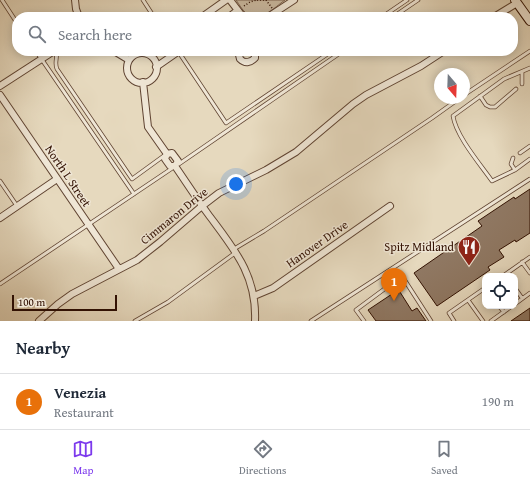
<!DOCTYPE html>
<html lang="en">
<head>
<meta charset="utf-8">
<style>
	body { margin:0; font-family:"Gentium Book Plus",serif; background:#f2f2f3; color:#1f2937 }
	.controls { position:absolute; right:12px; bottom:12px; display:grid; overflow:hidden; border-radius:8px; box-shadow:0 2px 10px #0003 }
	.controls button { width:36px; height:36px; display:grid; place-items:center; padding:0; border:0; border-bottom:1px solid #e0e1e3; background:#fff; color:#1f2937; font:20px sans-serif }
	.compass { position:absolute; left:434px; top:68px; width:36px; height:36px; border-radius:50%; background:#fff; box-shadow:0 2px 10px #0003; rotate:161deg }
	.scale { position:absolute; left:12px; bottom:10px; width:105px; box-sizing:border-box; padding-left:4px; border:2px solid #331203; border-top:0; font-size:11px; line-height:14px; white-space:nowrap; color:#331203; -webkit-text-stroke:3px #efe6d5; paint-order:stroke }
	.you { position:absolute; left:236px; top:184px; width:14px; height:14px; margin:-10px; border:3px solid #fff; border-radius:50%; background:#1a73e8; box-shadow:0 0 0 6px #1a73e833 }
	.badge { display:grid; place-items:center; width:26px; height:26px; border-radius:50%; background:#7c3aed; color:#fff; font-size:13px; font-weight:700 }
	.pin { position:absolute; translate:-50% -33px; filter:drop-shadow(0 1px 2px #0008) }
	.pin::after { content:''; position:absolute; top:21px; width:14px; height:12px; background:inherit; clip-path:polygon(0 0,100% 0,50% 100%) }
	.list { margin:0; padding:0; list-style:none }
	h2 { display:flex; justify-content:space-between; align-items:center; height:52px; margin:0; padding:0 16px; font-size:17px }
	h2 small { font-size:13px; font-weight:400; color:#747a83 }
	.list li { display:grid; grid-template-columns:26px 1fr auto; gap:12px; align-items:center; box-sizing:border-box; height:56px; padding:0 16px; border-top:1px solid #e0e1e3 }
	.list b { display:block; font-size:15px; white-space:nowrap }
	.list p { margin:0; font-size:13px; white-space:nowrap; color:#747a83 }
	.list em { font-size:13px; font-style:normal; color:#747a83 }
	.icon { flex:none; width:22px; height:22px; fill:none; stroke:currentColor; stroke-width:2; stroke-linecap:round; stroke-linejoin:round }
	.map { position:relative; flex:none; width:530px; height:321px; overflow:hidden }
	.search { position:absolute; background:#fff; box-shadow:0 2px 10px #0003; left:12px; right:12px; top:12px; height:44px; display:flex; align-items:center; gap:10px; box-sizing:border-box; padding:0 14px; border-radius:16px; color:#747a83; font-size:15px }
	.sheet { height:108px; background:#fff }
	nav { display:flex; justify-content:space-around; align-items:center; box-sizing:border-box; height:56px; border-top:1px solid #e0e1e3; background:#fff; font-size:11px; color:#747a83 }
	nav a { display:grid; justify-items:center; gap:2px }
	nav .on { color:#7c3aed }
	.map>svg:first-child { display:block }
</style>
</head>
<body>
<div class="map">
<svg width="530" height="321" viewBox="0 0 530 321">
	<rect width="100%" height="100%" fill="#e6d9be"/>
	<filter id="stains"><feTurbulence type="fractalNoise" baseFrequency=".005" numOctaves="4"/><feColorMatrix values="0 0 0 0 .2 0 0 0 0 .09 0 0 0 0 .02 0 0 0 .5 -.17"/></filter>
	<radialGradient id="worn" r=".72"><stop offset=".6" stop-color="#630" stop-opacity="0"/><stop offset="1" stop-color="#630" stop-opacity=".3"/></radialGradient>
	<path fill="#c8b79e" stroke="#7e6450" d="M236,0H285C275,7 258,25 246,13C242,10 239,4 236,0Z"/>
	<path fill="#907964" stroke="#331203" d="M530,189V233L516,242L515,240L499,250L504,257L488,267L490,270L437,306L414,273L482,226L478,221L514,197L515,199Z
		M395,292L396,294L400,292L412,311L417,308L426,321H376L368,310Z
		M530,308V321H511Z"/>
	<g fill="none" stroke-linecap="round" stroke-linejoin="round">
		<g stroke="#604432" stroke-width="4.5">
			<path id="service" d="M2,0L17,23
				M143,0L154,17
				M382,17L407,0
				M393,17L418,0
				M36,51L134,194
				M56,51C58,57 54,63 57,69L132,179L165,155
				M178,51L226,123L332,51
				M530,68L504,79L453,116C456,136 480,164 492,181L515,170L530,159
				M522,72V84
				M464,95L530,51
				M480,96L486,105L490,107H495L516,89
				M520,153L530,146
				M513,158L511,164L515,170
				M179,164L343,51
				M0,181L17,206
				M234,249L264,231L432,118L460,98
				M522,262L530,273
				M503,276L530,257
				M0,284L174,167
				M515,288L522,298
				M468,300L483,321
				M515,304L530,293
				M499,306L504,312
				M135,321L168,302L235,253
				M311,321L530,179
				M364,321L356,310L402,276L431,321
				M454,321L449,313L485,288
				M491,321L512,306"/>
		</g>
		<g stroke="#604432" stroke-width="8">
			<path id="minor" d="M75,0L76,9L79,17
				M230,0L243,17
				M202,17L226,0
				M229,17L237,11
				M268,17L294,0
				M494,17L517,3
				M114,51L129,60
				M238,51L240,59C245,64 250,63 255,58V51
				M127 68a15 15 0 1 1 30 0a15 15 0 1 1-30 0Z
				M156,67L179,51
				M143,82L148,127L167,154L165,159L170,166H175C186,182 197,199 208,214C234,249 257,275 255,321
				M0,86L54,51
				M0,95L119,269
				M167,154L172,153L178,161L175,166
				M0,218L57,179
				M254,296L273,288L390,206
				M39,321L58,304L72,294L137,260L160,242L202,206L219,193L266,170L296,152L353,104L366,95L421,66L444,51"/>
		</g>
		<g stroke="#331203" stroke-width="10">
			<path id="secondary" d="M515,0L530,21"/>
		</g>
		<path stroke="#331203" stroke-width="1.5" stroke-dasharray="1 2" stroke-linecap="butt" d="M257,0H266
			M266,0L272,8
			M244,6L250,2L256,0
			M248,13L253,15L262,14"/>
		<use href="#service" stroke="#efe6d5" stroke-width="3"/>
		<use href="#minor" stroke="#efe6d5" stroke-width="6"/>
		<use href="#secondary" stroke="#efe6d5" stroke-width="8"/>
	</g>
	<defs>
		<g id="restaurant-pin" transform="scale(1.15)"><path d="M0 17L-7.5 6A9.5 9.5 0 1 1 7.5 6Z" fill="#8f2418" stroke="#efe6d5"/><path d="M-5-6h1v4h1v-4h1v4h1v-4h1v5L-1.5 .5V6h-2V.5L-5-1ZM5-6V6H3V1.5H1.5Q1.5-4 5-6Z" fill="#fff"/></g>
	</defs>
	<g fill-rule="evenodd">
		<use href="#restaurant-pin" x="469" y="247"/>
	</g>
	<g text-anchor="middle" stroke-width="3" stroke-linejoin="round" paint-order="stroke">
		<g font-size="12" fill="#331203" stroke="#efe6d5">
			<text transform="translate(68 176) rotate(56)" y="4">North L Street</text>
			<text transform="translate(174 216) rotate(-39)" y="4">Cimmaron Drive</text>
			<text transform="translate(317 244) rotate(-35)" y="4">Hanover Drive</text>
		</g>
		<g font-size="12" fill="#331203" stroke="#efe6d5" text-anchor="end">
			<text x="454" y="251">Spitz Midland</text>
		</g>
	</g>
	<rect width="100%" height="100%" filter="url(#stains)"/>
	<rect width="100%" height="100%" fill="url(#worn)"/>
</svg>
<div class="controls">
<button><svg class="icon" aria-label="locate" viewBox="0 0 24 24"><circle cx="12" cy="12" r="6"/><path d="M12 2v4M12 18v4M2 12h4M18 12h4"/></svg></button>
</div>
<svg class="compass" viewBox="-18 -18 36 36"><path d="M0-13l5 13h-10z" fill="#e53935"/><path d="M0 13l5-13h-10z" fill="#747a83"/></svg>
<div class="scale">100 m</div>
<div class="you"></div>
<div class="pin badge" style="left:394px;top:301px;background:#e8710a">1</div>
<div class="search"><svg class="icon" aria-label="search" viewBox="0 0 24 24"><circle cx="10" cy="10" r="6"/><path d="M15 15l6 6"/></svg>Search here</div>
</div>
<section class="sheet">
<h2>Nearby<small></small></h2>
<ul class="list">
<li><span class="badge" style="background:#e8710a">1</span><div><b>Venezia</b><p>Restaurant</p></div><em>190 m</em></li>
</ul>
</section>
<nav>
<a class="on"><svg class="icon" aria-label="map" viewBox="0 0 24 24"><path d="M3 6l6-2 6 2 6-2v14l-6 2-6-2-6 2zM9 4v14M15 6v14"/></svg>Map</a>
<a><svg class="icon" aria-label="directions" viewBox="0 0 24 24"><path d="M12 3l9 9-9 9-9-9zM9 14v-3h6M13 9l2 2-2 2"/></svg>Directions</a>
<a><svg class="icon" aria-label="saved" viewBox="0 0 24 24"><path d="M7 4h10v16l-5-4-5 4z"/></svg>Saved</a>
</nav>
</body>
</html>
